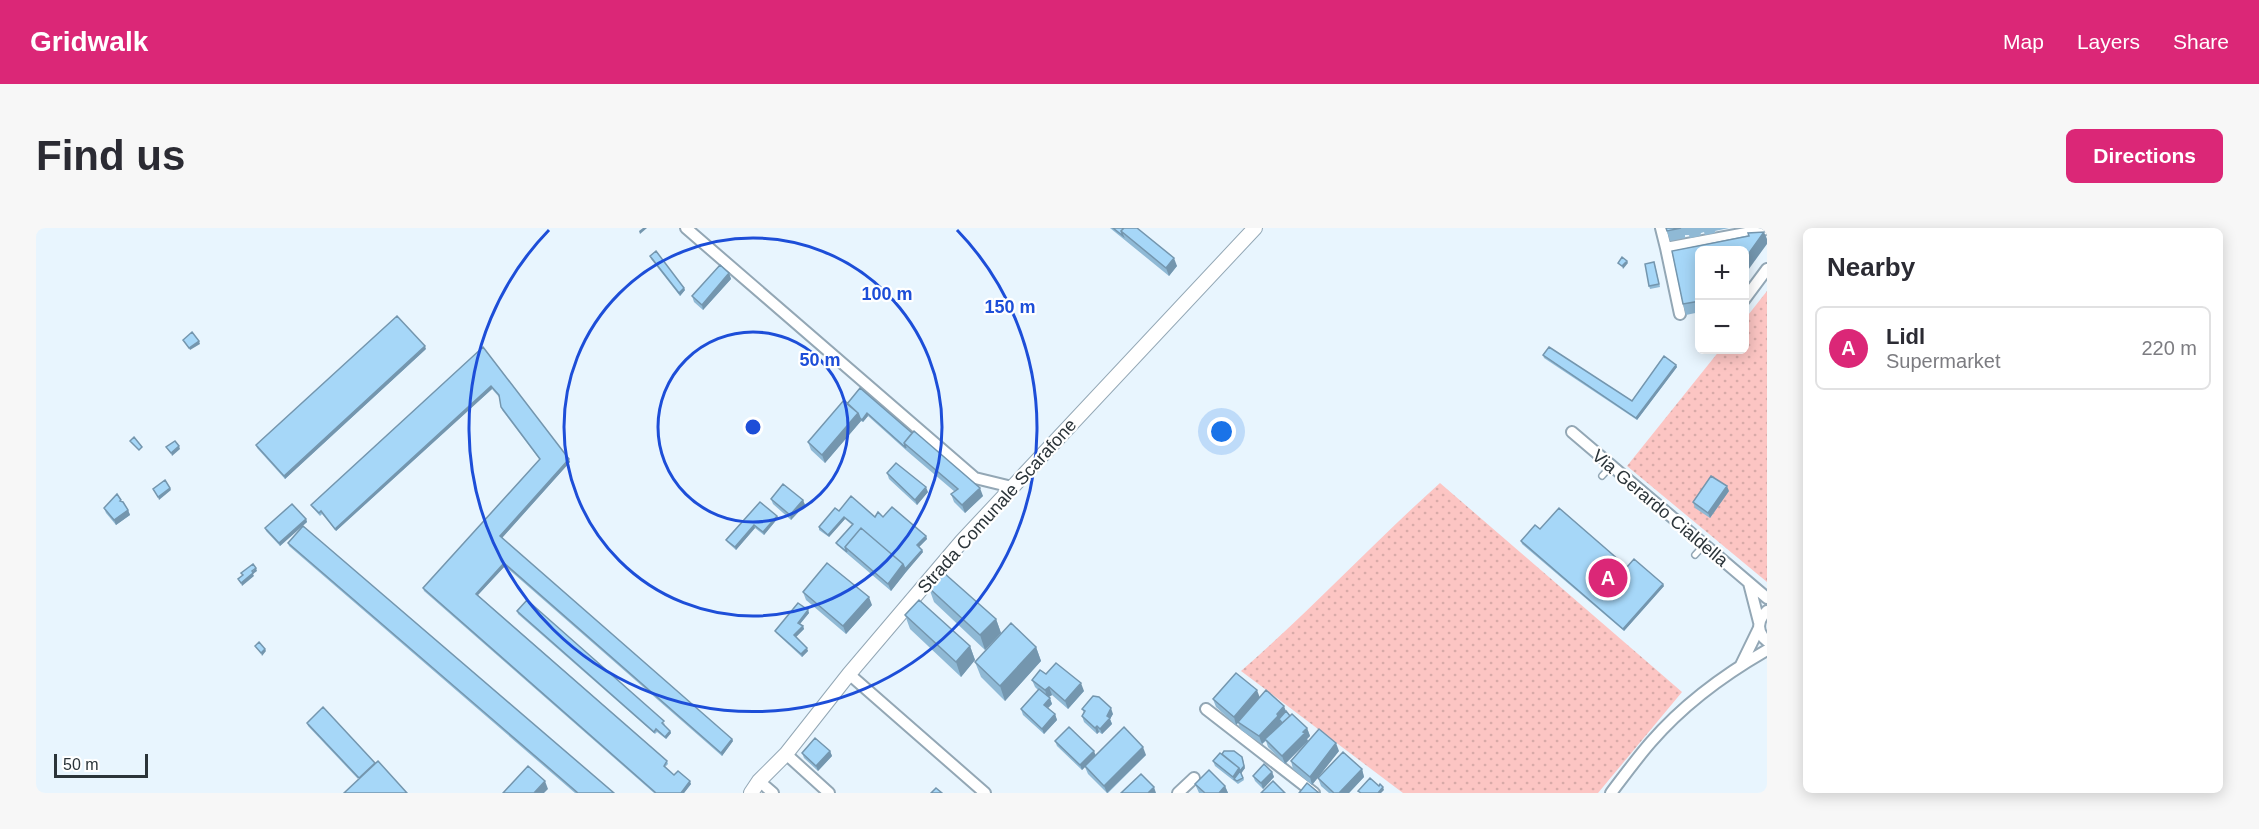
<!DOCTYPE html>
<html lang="en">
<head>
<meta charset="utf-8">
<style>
	body { margin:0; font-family:Helvetica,sans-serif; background:#f7f7f7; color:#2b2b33 }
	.controls { position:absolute; right:18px; top:18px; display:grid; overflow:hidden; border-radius:9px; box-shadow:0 3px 15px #0003 }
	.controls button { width:54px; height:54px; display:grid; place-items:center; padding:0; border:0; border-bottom:2px solid #e1e1e2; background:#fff; color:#2b2b33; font:30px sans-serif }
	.scale { position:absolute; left:18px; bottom:15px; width:94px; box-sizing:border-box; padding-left:6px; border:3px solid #2b3439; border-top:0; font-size:16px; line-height:21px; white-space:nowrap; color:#2b3439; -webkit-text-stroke:4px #fff; paint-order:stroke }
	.you { position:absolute; left:1186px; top:204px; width:21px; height:21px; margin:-15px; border:4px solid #fff; border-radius:50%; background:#1a73e8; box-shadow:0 0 0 9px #1a73e833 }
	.badge { display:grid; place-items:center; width:39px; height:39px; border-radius:50%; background:#db2777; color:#fff; font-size:20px; font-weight:700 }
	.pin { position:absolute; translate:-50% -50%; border:3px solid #fff; box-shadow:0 2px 6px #0006 }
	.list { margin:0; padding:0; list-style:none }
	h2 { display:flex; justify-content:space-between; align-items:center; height:78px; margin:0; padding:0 24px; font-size:26px }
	h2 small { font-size:20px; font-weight:400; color:#7c7c81 }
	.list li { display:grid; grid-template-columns:39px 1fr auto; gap:18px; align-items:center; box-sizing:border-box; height:84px; margin:0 12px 12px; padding:0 12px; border:2px solid #e1e1e2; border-radius:9px }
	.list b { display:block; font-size:22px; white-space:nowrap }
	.list p { margin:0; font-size:20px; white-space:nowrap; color:#7c7c81 }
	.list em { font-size:20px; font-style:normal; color:#7c7c81 }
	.map { position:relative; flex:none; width:1731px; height:565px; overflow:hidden; border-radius:9px }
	header { display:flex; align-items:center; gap:36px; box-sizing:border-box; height:84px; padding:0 30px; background:#db2777; color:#fff }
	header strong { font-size:28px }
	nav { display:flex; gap:33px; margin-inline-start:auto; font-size:21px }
	.intro { display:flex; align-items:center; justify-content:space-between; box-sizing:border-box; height:144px; padding:0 36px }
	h1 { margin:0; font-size:42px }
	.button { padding:15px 27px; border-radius:9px; background:#db2777; color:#fff; font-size:21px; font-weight:700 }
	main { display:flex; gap:36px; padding:0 36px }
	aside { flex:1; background:#fff; border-radius:9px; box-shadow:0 3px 15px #0003 }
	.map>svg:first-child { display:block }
</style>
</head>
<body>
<header>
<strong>Gridwalk</strong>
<nav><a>Map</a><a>Layers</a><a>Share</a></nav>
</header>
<div class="intro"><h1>Find us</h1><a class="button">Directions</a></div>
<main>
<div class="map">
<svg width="1731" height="565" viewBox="0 0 1731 565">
	<defs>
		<pattern id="grass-dots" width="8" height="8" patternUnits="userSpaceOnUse" patternTransform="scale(1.5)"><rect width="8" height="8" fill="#fcc5c3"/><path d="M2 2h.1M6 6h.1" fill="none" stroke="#d8aaa8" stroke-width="1.8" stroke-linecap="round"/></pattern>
	</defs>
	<rect width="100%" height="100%" fill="#e8f5fe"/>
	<path fill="url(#grass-dots)" d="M1731,63V354L1591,238L1684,122H1708L1709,91Z
		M1404,255L1646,464L1562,565H1367L1205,443C1274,383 1336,316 1404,255Z"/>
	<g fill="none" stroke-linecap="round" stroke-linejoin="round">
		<g stroke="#93a7b5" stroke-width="8">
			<path id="service" d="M1566,248L1575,238
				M1659,327L1668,317"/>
		</g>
		<g stroke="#93a7b5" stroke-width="14">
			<path id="minor" d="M650,0L939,250L976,259
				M1625,0L1630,20
				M1708,72L1731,41
				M1644,86L1630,20L1731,1
				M1536,204L1731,370
				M1713,355L1723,394
				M1731,383C1721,392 1720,404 1731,413
				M1705,437L1723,400
				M813,446L949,565
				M1170,481L1278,565
				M750,526L793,565
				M723,553L737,565
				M1142,565L1158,550
				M1575,565C1588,548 1601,530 1615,514C1647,477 1689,446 1731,422"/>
		</g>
		<g stroke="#93a7b5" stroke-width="16">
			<path id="tertiary" d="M715,565L723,553L750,526L813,446L926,313L1219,0"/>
		</g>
		<use href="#service" stroke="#fff" stroke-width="5"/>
		<use href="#minor" stroke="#fff" stroke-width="10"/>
		<use href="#tertiary" stroke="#fff" stroke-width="14"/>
	</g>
	<path fill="#8fb9d5" d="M1074,0H1101L1141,38L1133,48Z
		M1630,0H1693L1679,3V5L1669,7L1668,4L1665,5L1664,8L1654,10L1653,7H1649V10L1634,13Z
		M1728,4L1710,45L1708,46V22H1664V84L1650,87L1647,76L1636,23Z
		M614,28L649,62L644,68L615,31Z
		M1619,37L1624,59L1614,61L1613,58Z
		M693,45L695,51L667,82L658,74L656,68Z
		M447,119L534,234L466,310L697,513L686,528L469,338L442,367L631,533L632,536L629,539L638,547L655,556L648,565H618L388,363L387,360L504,232L466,182L463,169L456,161L300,303L286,286L284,288L276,279L275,277Z
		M390,121L249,251L221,220L220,217Z
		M1507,127L1596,173L1640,137L1641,139L1601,192L1508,130Z
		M824,160L947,268L929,285L918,274L915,266L919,264L871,223L832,188L827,194L825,193L789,235L775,222L772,214L811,176Z
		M851,245L892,264L881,277L853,251Z
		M1693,263L1674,290L1659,280L1657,274Z
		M735,271L767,272L769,277L755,292L737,276Z
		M86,274L92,282L94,287L80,297L70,285L68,280Z
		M724,274L741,288L742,290L728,307L719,300L700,322L691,314L690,312Z
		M803,283L839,289H847L890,308L891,311L883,319L887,324L870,344L855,363L801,317L800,315L816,297L809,291L793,309L783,302V299Z
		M270,291L271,294L244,318L230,303L229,300Z
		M1504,301L1591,339L1628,358L1588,403L1486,316L1485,313Z
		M252,315L578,565H539L253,318Z
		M893,360L960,391L965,405L949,422L898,374Z
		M767,364L836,377L810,406L770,372Z
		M772,382L773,385L764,396L767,398L768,401L760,409L772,423L766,429L740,405L739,403Z
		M481,383L629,496L628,497L634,503L635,505L630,511L621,504L619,506L482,386Z
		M869,387L934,418L939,432L925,449L874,401Z
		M1000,419L1005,433L969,473L945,449L939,434Z
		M1010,446L1048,463L1032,481L1016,467L1013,469L1016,476L1012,480L1019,486L1021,492L1008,506L987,487L985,481L1002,462L999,459L996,452Z
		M1223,469L1250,483L1254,488L1271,500L1274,508L1271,511L1272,513L1249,536L1232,519L1230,513L1226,516L1205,502L1202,495L1200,497L1180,479L1177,471Z
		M1046,481L1077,486L1074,491L1076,496L1066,506L1063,504L1061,506L1048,494L1046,488L1048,485Z
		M271,495L339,535L322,551L272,498Z
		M1019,513L1059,527H1110L1072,565H1071L1052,546L1049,539L1046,542L1021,518Z
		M794,523L796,528L782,543L768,530L766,525Z
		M1303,523L1276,557L1257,541L1255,533Z
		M1177,533L1209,540L1205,545L1208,552L1202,556L1179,538Z
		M1326,541L1328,549L1313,565H1293L1285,558L1282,550Z
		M1236,544L1238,549L1227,561L1219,553L1217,548Z
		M1159,556L1189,558L1192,565H1163Z"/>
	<path fill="#7496ae" d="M607,0H611L604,6L603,3Z
		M1728,4L1731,11V16L1710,45L1708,40V32Z
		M1138,30L1141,38L1133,48L1130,40Z
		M1591,33L1592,35L1587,41L1586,38Z
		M693,45L695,51L667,82L666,77Z
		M648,60L649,62L644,68L643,65Z
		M163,113L164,116L154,122L153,120Z
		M389,118L390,121L249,251L248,248Z
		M1640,137L1641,139L1601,192L1600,190Z
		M455,158L456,161L300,303L299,301Z
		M822,185L825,193L789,235L786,227Z
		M831,185L832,188L827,194L826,192Z
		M143,218L144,221L136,228L135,225Z
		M533,231L534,234L465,311L464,308Z
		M1691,258L1693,263L1674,290L1672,285Z
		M890,259L892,264L881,277L879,272Z
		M134,260L135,262L123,272L122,269Z
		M944,260L947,268L929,285L926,277Z
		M767,272L769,277L755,292L754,287Z
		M92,282L94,287L80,297L78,292Z
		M741,288L742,290L728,307L727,304Z
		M808,289L809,291L793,309L792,307Z
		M270,291L271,294L244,318L243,315Z
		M718,297L719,300L700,322L699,319Z
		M890,308L891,311L882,320L881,317Z
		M886,322L887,324L870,344L869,341Z
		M468,335L469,338L441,368L440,366Z
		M867,336L870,344L855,363L852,356Z
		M220,340L221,343L217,346L218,348L206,358L205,355Z
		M1627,356L1628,358L1588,403L1587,401Z
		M833,369L836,377L810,406L807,398Z
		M772,382L773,385L763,397L762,395Z
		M960,391L965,405L949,422L944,407Z
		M767,398L768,401L759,410L758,407Z
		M934,418L939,432L925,449L920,434Z
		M1000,419L1005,433L969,473L964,458Z
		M771,420L772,423L766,429L765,426Z
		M229,421L230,423L226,428L225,425Z
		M1045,455L1048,463L1032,481L1029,473Z
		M1013,459L1016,467L1011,470L1009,462Z
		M1221,462L1224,470L1200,497L1198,489Z
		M1014,470L1016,476L1010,482L1008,477Z
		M1248,478L1251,486L1244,492L1245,496L1226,516L1223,508Z
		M1075,480L1077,486L1074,491L1076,496L1066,506L1064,501Z
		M1019,486L1021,492L1008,506L1006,501Z
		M1061,498L1063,504L1061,506L1059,500Z
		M1271,500L1274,508L1271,511L1272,513L1249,536L1246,528Z
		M634,503L635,505L630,511L629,509Z
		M696,511L697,513L686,528L685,525Z
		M1300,515L1303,523L1276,557L1274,549Z
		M1107,519L1110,527L1071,565L1068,558Z
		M794,523L796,528L782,543L780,538Z
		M1058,523L1060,528L1046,542L1044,537Z
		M1207,532L1209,540L1200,553L1197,549Z
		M1326,541L1328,549L1313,565H1303Z
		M1236,544L1238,549L1227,561L1225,555Z
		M509,553L512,561L508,565H498Z
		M654,553L655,556L648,565H645Z
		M1189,558L1192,565H1183Z
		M1118,559L1120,565H1112Z
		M1347,559L1348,562L1345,565H1342Z"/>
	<path fill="#a6d7f8" stroke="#7496ae" stroke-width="1.5" d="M1077,0H1088L1085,3L1087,8Z
		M1088,0H1101L1138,30L1130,40L1085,3Z
		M1630,0H1645L1631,3Z
		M1728,4L1708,32V22H1664V73L1647,76L1636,23L1713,8L1712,5Z
		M620,23L648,60L643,65L614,28Z
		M1586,29L1591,33L1586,38L1582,35Z
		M1618,34L1623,56L1613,58L1609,36Z
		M684,37L693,45L666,77L656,68Z
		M361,88L389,118L248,248L220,217Z
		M156,104L163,113L153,120L147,112Z
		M447,119L533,231L464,308L696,511L685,525L468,335L440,366L631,533L628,538L638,547L642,543L654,553L645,565H620L387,360L504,231L465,179L463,167L455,158L299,301L285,283L283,285L275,277Z
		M1513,119L1596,173L1628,128L1640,137L1600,190L1507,127Z
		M824,160L876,205L868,215L870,220L831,185L826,192L824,190L822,185L811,176Z
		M808,172L822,185L786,227L772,214Z
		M878,203L944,260L926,277L915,266L922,261L868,215Z
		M98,209L106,219L103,222L94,213Z
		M139,213L143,218L135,225L130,219Z
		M860,235L890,259L879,272L851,245Z
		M1675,248L1691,258L1672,285L1657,274Z
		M129,252L134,260L122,269L117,261Z
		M747,256L767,272L754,287L735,271Z
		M81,266L85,272L84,273L87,274L92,282L78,292L68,280Z
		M815,268L839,289L842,284L847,289L856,279L890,308L881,317L886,322L869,341L867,336L825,300L809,319L811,324L800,315L817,296L808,289L792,307L783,299L799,280L803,283Z
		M724,274L741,288L727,304L718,297L699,319L690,312Z
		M256,276L270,291L243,315L229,300Z
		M1523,280L1591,339L1598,331L1627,356L1587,401L1485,313L1499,297L1504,301Z
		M267,298L578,565H542L252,315Z
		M825,300L867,336L852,356L809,319Z
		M791,335L833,369L807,398L767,364Z
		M217,336L220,340L216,343L217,345L205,355L202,351L207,347L205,345Z
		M908,345L960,391L944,407L893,360Z
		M491,372L628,493L626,495L634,503L629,509L620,501L618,504L481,383Z
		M883,372L934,418L920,434L869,387Z
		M762,375L772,382L762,395L767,398L758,407L771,420L765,426L739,403Z
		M975,395L1000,419L964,458L939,434Z
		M223,414L229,421L225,425L219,418Z
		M1020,435L1045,455L1029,473L1013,459L1009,462L996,452L1004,442L1010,446Z
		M1200,445L1221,462L1198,489L1177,471Z
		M1003,461L1014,470L1008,477L1019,486L1006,501L985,481Z
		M1230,462L1248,478L1241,486L1242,488L1223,508L1202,494Z
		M1057,468L1063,469L1075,480L1071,488L1074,490L1064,501L1061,498L1059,500L1046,488L1049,483L1046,481Z
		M287,479L339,535L323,550L271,495Z
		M1250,483L1254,488L1246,495L1243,491Z
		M1256,486L1271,500L1267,504L1269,505L1246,528L1229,511Z
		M1033,499L1058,523L1044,537L1019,513Z
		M1088,499L1107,519L1068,558L1049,538Z
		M1283,501L1300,515L1274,549L1255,533Z
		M779,510L794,523L780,538L766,525Z
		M1188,523H1198L1206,529L1208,538L1204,543L1203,540L1186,526Z
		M1307,524L1326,541L1303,565H1298L1282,550Z
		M1184,525L1203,540L1197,549L1177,533Z
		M342,533L371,565H308Z
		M1228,536L1236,544L1225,555L1217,548Z
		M492,538L509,553L498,565H467Z
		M1173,542L1189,558L1183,565H1169L1159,556Z
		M1204,543L1207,550L1201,553L1198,551Z
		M1105,546L1118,559L1112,565H1085Z
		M1334,550L1343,558L1344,556L1347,559L1342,565H1325L1322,563Z
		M1237,553L1249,565H1225Z
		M1271,555L1283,565H1263Z
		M900,560L906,565H895Z"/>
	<g fill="none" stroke="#1d4ed8" stroke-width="3">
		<circle cx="717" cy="199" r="95"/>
		<circle cx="717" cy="199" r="189"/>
		<path d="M921 2A284 284 0 1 1 513 2"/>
	</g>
	<g text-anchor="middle" stroke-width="4.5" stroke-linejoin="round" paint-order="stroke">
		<g font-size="18" fill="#2b3439" stroke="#fff">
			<text transform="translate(961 278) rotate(-48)" y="6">Strada Comunale Scarafone</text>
			<text transform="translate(1624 280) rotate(40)" y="6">Via Gerardo Cialdella</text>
		</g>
	</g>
	<circle cx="717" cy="199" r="9" fill="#1d4ed8" stroke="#fff" stroke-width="3"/>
	<g font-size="18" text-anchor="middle" font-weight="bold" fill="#1d4ed8" stroke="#fff" stroke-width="4.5" stroke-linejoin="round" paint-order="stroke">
		<text x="851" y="72">100 m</text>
		<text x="974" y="85">150 m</text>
		<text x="784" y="138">50 m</text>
	</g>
</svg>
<div class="controls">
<button>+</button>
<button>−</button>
</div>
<div class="scale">50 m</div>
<div class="you"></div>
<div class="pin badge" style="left:1572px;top:350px">A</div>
</div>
<aside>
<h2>Nearby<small></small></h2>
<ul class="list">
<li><span class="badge">A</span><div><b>Lidl</b><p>Supermarket</p></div><em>220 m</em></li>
</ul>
</aside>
</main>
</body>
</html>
